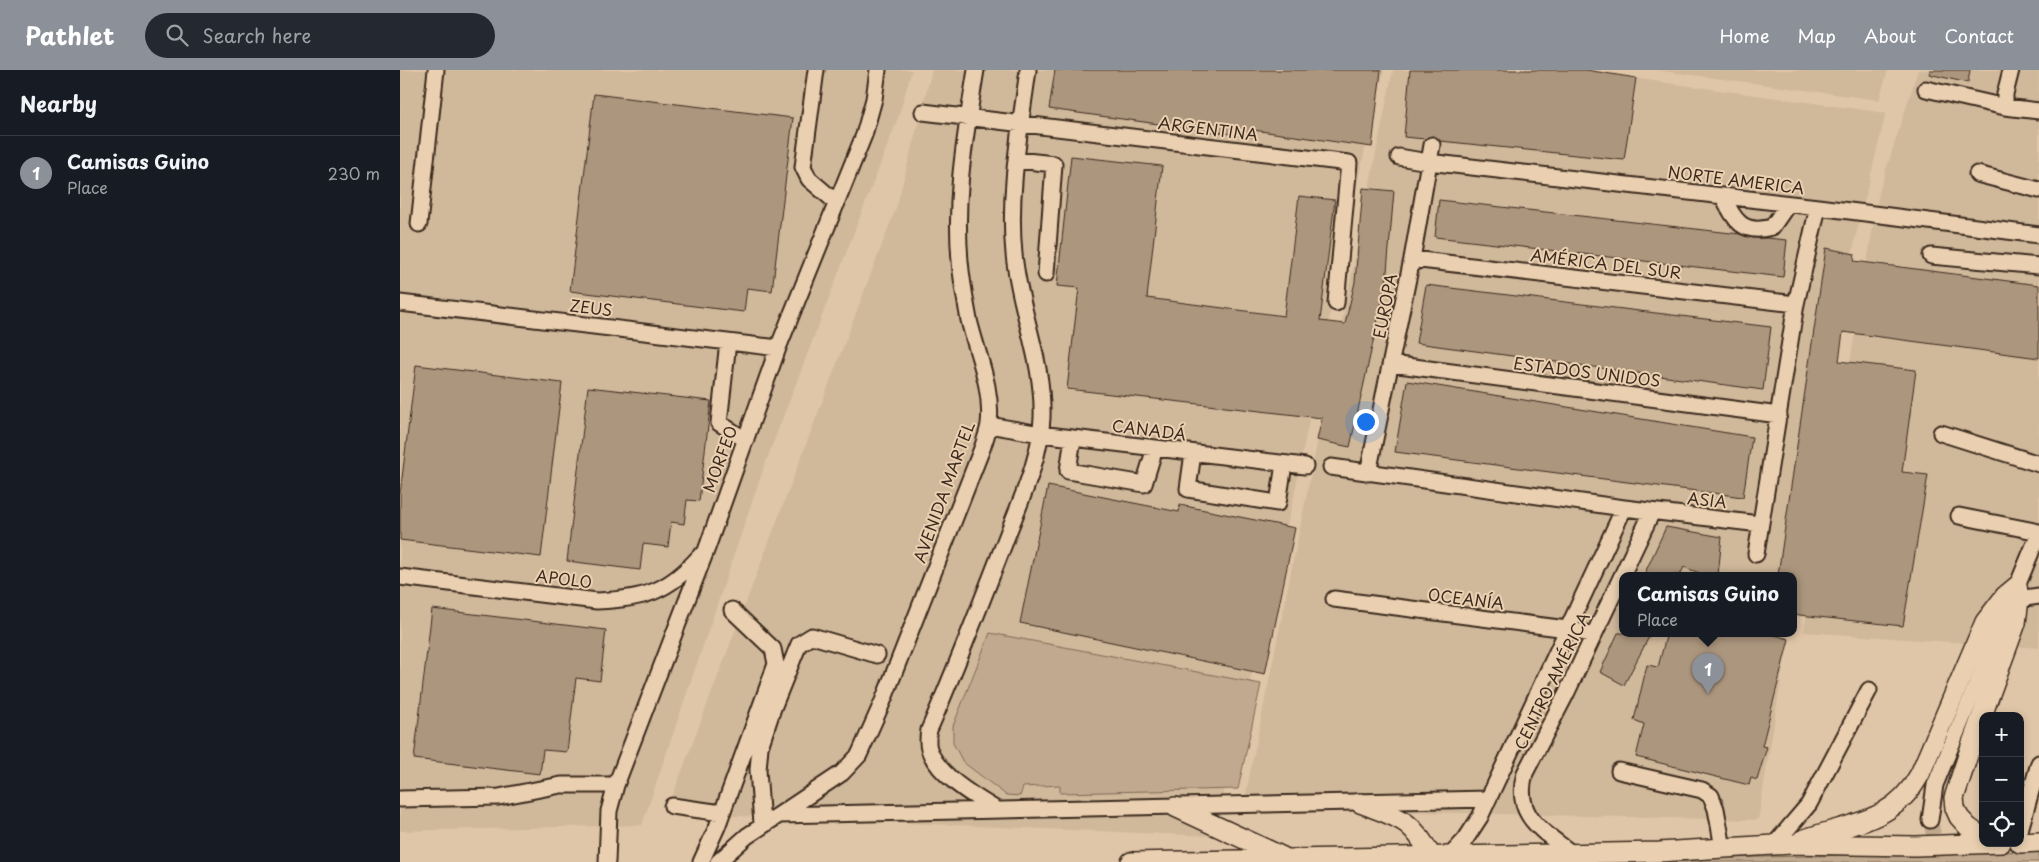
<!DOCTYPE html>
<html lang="en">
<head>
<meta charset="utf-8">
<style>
	body { margin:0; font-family:"Playpen Sans",sans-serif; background:#242831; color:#f1f3f6 }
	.controls { position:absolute; right:15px; bottom:15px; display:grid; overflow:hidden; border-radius:10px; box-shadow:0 2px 8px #0003 }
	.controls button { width:45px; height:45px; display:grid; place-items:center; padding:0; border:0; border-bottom:1px solid #363941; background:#171b24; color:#f1f3f6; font:25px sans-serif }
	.you { position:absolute; left:965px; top:351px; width:18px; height:18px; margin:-12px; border:4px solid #fff; border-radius:50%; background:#1a73e8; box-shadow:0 0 0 8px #1a73e833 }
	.badge { display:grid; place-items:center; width:32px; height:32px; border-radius:50%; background:#8c9099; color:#fff; font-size:16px; font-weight:700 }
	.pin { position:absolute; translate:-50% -41px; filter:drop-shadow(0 1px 2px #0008) }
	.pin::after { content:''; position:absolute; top:26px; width:18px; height:15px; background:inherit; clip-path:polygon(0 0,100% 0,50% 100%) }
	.popup { position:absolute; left:1219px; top:502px; width:178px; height:65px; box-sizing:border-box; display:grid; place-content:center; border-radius:10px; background:#171b24; filter:drop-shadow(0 1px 4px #0005); font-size:16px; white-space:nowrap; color:#9ea1a6 }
	.popup b { font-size:19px; color:#f1f3f6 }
	.popup::after { content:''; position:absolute; left:50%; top:100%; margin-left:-10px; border:10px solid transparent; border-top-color:#171b24 }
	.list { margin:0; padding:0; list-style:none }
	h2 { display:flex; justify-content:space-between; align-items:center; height:65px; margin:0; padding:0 20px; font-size:21px }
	h2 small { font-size:16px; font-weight:400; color:#9ea1a6 }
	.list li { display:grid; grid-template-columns:32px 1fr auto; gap:15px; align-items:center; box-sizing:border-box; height:75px; padding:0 20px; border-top:1px solid #363941 }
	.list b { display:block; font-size:19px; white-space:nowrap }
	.list p { margin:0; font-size:16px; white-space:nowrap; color:#9ea1a6 }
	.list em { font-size:16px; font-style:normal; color:#9ea1a6 }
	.icon { flex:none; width:28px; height:28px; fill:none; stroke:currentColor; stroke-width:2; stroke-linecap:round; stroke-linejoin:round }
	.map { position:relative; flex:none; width:1639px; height:792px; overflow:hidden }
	header { display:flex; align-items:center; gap:30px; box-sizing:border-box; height:70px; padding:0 25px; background:#8c9099; color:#fff }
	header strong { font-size:24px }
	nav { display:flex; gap:28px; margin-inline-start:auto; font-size:18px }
	.search { width:350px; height:45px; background:#242831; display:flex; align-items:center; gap:12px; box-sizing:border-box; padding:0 18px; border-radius:28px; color:#9ea1a6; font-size:19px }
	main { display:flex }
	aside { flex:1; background:#171b24 }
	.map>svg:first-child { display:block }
</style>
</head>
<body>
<header>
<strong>Pathlet</strong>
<div class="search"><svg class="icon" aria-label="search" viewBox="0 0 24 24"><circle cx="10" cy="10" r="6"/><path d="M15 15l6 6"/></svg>Search here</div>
<nav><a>Home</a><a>Map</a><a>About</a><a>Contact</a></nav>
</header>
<main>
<aside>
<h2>Nearby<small></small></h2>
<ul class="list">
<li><span class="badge">1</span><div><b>Camisas Guino</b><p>Place</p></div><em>230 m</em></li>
</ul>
</aside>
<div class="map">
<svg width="1639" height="792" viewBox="0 0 1639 792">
	<rect width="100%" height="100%" fill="#e0c6a8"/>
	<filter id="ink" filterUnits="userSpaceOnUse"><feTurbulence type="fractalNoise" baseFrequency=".02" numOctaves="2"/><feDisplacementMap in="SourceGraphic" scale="10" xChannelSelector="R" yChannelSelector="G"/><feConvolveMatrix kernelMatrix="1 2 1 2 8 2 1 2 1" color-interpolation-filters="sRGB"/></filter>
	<g filter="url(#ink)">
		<path fill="#d0b89b" d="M0,0H512L498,48L365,394L242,755L0,761Z
			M532,0H984L949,147L894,426L813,766L266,743L497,135Z
			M993,0H1174L1486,43L1455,169L1393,539V505H1223V563H1389L1358,750L843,738Z
			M1255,0H1488L1479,30Z
			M1518,0H1639V578L1404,562L1479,122Z"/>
		<path fill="#c1a98f" stroke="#7e6a56" d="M590,563L861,614L838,719L660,723V715L623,717L620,726L606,725L563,692L553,673V656Z
			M1639,781V792H1133Z"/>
		<path fill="#ac967e" stroke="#3b2a1e" d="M655,0H981L972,77L853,60V67L649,39Z
			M1010,0H1186L1236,8L1224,90L1040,71L1033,66L1025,69L1004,67Z
			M1530,0H1570L1568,13L1529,4Z
			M194,24L393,48L372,221L347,218L344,242L170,221Z
			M671,86L762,96L747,228L884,246L899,126L935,130L920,251L945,254L955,212L963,118L994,121L986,213L950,377L917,370L922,348L667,319L679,218L657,216Z
			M1039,130L1340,164L1353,168H1367L1387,170L1383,207L1035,167Z
			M1426,178L1455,184L1454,191L1639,215V288L1443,262L1439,291L1516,300L1502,402L1528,405L1503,556L1399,545L1393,543V505H1378Z
			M1026,215L1371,257L1363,320L1016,273Z
			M16,295L162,313L141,487L0,470V424Z
			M1007,311L1352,367L1343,427L995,382Z
			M188,317L311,331L299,431L287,430L284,454L271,452L268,477L243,474L240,500L167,491Z
			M648,416L779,442L780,435L895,458L865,604L620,553Z
			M1266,457L1322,467L1318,505H1304L1284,497L1280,505H1244Z
			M32,539L206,560L200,611L176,608L167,682L143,680L140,704L14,689Z
			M1218,563H1251L1224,615L1200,602Z
			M1267,563H1367L1389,569L1362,676L1367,677L1357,710L1351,708L1349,715L1236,687L1244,654L1234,650L1247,595L1258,597Z"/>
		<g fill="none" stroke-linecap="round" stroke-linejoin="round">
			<path stroke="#bfa78c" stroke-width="15" stroke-dasharray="15 8" stroke-linecap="butt" d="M1530,750L1534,766L1549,792"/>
			<g stroke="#3b2a1e" stroke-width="19">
				<path id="minor" d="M416,0L403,97L409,109L437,133
					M1611,0L1605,24V37L1639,41
					M1526,19L1605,37
					M523,42L949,93L936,233
					M999,87L1028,92L1418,137L1639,165
					M617,90L654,94L646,204
					M1577,104L1639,120
					M1323,126C1334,151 1343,165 1372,157L1388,134
					M19,154L36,0
					M1531,186L1639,196
					M1012,189L1396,234
					M0,233L378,278
					M328,272L319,353L346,370
					M991,294L1379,345
					M589,355L640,364L905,396
					M1541,363L1639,394
					M673,368L668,401L744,414L755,378
					M793,383L788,419L878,433L884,394
					M931,397L1224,438L1360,454
					M968,403L1012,189L1032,75
					M1559,446L1639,462
					M1356,484L1396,234L1418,137
					M0,507L197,531C244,529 268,522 300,486
					M934,529L1167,559L1194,565
					M1611,530L1639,526
					M1219,701L1302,720L1311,726L1316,739L1323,778
					M0,729L99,727L161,715H216
					M272,736L322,743
					M597,740C575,727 537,705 529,679C527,673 528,666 529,660C556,598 580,536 604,474C619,433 640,392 642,348C644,290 619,240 614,184C608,123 620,60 628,0
					M379,745L442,703L459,685L483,631L583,376C585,369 588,362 589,354C593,318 577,284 569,250C566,234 563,217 561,201C553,131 565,68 576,0
					M1530,750L1535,715L1639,463
					M362,754L358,700L360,677L373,638L399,574L412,566L477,585
					M1620,760L1639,693
					M1374,775L1409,734L1469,620
					M1171,783C1142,760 1113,746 1125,703L1166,624L1252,442
					M1050,786L1065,770L1080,747L1224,438
					M207,792L209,741L216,715L307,478L378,278L464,65L474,29L478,0
					M301,792L317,757L376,594L373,579L332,540
					M318,792L347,766L379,745L1088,729"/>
			</g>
			<g stroke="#3b2a1e" stroke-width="22">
				<path id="major" d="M960,733C999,748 1011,748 1031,786
					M775,737L883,787
					M1583,768L1568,757L1559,747L1555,738L1554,728L1572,673L1616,553L1619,529L1617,516
					M1402,770C1450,753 1494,753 1520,704L1585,552L1605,526L1617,516
					M1620,773L1639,772
					M731,792L1259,782L1391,774L1515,776L1601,773"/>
			</g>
			<use href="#minor" stroke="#ead0b1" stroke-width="15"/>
			<use href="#major" stroke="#ead0b1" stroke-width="19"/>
		</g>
	</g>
	<g text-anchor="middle" stroke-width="4" stroke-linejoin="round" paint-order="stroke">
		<g font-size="16" fill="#3b2a1e" stroke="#ead0b1">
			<text transform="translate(808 59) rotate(7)" y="6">ARGENTINA</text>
			<text transform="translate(1336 110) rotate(7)" y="6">NORTE AMERICA</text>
			<text transform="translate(1206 194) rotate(7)" y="6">AMÉRICA DEL SUR</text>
			<text transform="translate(985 236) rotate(-79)" y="6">EUROPA</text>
			<text transform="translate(191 238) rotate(7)" y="6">ZEUS</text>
			<text transform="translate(1187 302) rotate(7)" y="6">ESTADOS UNIDOS</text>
			<text transform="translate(749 360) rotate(7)" y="6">CANADÁ</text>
			<text transform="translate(320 389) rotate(-70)" y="6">MORFEO</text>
			<text transform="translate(544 422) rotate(-70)" y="6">AVENIDA MARTEL</text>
			<text transform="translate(1307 430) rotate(6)" y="6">ASIA</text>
			<text transform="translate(164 509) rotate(7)" y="6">APOLO</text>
			<text transform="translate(1066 529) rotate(7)" y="6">OCEANÍA</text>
			<text transform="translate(1152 611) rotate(-64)" y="6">CENTRO AMÉRICA</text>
		</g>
	</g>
</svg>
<div class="controls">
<button>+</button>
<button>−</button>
<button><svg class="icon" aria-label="locate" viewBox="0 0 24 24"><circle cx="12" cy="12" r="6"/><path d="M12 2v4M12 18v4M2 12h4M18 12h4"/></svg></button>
</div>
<div class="you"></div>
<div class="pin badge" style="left:1308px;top:624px">1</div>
<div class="popup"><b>Camisas Guino</b>Place</div>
</div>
</main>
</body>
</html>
